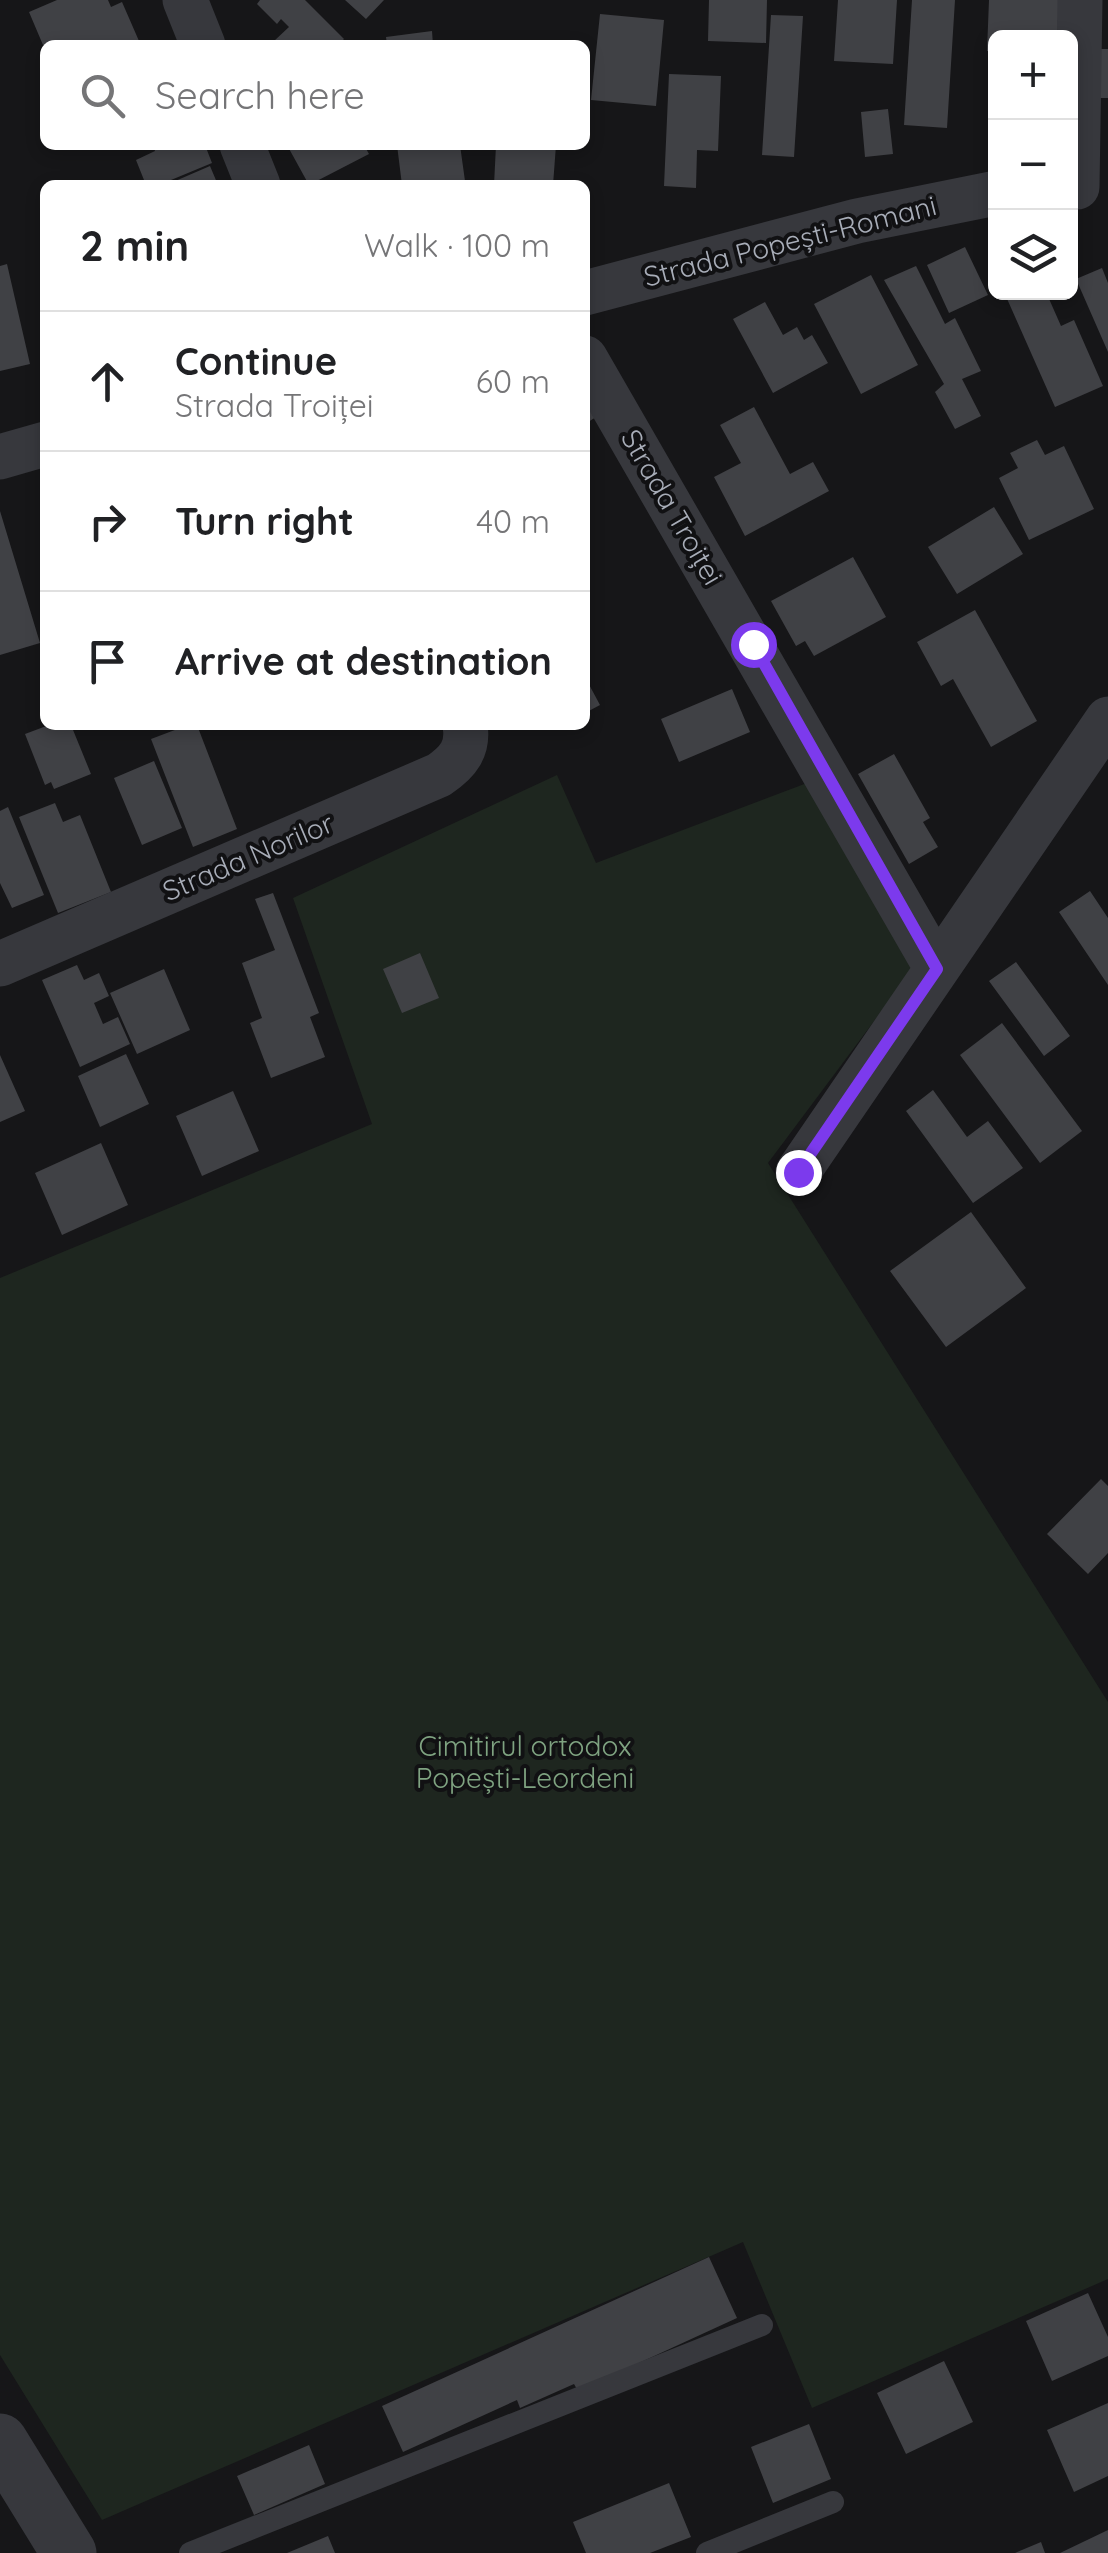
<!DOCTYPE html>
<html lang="en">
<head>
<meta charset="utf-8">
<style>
	body { margin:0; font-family:Quicksand,sans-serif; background:#f6f6f6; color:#202124 }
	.controls { position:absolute; right:30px; top:30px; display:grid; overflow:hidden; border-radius:15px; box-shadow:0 5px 15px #0003 }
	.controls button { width:90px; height:90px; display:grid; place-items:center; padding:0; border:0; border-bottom:2px solid #e0e0e0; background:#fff; color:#202124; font:50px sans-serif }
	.stop { position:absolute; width:30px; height:30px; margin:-22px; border:8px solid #7c3aed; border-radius:50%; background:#fff }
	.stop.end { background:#7c3aed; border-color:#fff; box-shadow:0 2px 10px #0008 }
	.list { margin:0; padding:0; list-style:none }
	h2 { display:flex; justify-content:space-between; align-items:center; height:130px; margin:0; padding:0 40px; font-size:42px }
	h2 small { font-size:32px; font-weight:400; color:#757577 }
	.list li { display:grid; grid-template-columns:65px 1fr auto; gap:30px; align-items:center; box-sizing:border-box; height:140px; padding:0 40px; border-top:2px solid #e0e0e0 }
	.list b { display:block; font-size:38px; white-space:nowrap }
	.list p { margin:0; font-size:32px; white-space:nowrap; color:#757577 }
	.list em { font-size:32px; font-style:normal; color:#757577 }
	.icon { flex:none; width:55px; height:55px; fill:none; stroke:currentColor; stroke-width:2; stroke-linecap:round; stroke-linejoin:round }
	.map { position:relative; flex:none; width:1108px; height:2553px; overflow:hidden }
	.search { position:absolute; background:#fff; box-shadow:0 5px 15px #0003; left:40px; top:40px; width:550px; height:110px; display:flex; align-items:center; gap:25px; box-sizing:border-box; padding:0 35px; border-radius:15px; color:#757577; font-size:38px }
	.panel { position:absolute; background:#fff; box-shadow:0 5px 15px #0003; left:40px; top:180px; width:550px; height:550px; border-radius:15px }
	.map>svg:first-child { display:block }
</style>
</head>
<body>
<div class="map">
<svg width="1108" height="2553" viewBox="0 0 1108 2553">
	<rect width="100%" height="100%" fill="#161618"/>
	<path fill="#1e261f" d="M557,775L596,863L807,783L916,965L768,1163L1108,1702V2279L812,2408L743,2242L102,2520L0,2355V1278L372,1124L293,898Z"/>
	<path fill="#404145" d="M57,0H108L111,7L122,2L139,41L43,45L29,12Z
		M260,0H305L344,39L338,45H277L274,41L289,27L281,19L277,24L257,4Z
		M345,0H384L366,19Z
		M709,0H767L766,43L708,41Z
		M838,0H897L893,64L834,61Z
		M912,0H955L947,128L904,125Z
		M989,0H1063L1061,38H996V52L987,51Z
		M600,14L664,20L656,106L591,100Z
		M771,15L803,16L794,157L762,155Z
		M432,31L433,45H387L386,37Z
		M1097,49H1108V98H1095Z
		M669,74L721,76L718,151L697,150L696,188L664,186Z
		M888,109L893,154L865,157L861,112Z
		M153,145H205L212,163L159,185H146L136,160L155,151Z
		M287,145H364L369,154L309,185Z
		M397,145H460L465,181L402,185Z
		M496,145H556L553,185H494Z
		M210,166L218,185H166Z
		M965,247L988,295L949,313L927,265Z
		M7,264L30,364L0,371V266Z
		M916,266L945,324L955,318L981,371L962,379L981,416L955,429L935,392L944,384L884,280Z
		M1102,268L1108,283V352L1076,279Z
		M871,275L918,365L861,394L814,304Z
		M1004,292H1046L1061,326L1074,320L1103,386L1055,407Z
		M765,302L783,335L797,327L804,340L812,335L828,363L773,393L733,319Z
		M585,400L596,417L585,424Z
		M754,407L790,474L813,462L829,491L745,536L714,477L741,463L720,425Z
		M1037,440L1045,455L1064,446L1094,509L1029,540L999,478L1018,468L1010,453Z
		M994,507L1023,554L957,594L928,547Z
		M0,511L40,643L0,655Z
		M853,557L886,617L814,656L805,641L796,646L771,601Z
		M975,610L1037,721L991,747L953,679L941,686L917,642Z
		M585,677L600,705L585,713Z
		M732,689L750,732L679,762L661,719Z
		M49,725H71L91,774L54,789L51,782L45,785L25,734Z
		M188,725H197L237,829L193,847L151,739Z
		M894,754L930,818L923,822L938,847L909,864L858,774Z
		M154,761L182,828L142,845L114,778Z
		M55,803L63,822L80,815L111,892L58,913L19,817Z
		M8,807L44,895L12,908L0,883V811Z
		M1090,891L1108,918V985L1059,912Z
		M273,893L319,1013L310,1017L325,1057L271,1078L250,1023L262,1018L242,963L275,950L255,899Z
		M420,953L439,998L402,1013L383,969Z
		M1016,962L1070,1036L1044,1056L989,981Z
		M77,965L84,980L99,973L109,996L94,1003L103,1024L118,1017L130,1044L80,1067L42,980Z
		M164,969L190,1030L137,1054L110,993Z
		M1002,1023L1082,1131L1040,1163L960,1055Z
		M126,1054L149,1104L100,1127L78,1076Z
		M0,1055L25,1111L0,1122Z
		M933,1090L967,1137L988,1121L1023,1168L973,1203L906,1111Z
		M233,1091L259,1151L202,1176L176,1116Z
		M101,1143L128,1205L62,1235L35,1173Z
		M971,1212L1026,1288L946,1347L890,1271Z
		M1101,1479L1108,1486V1553L1088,1574L1047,1534Z
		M709,2257L737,2318L578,2391L574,2384L520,2408L517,2400L403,2452L382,2406Z
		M1088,2293L1108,2337V2356L1052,2381L1026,2321Z
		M944,2361L973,2422L906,2454L877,2393Z
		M1108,2403V2476L1074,2492L1047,2430Z
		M809,2424L831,2479L773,2503L751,2447Z
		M309,2445L325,2484L254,2515L237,2476Z
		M669,2483L691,2537L650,2553H586L573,2522Z
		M1108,2530V2553H1060Z
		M328,2536L335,2553H287Z
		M1041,2542L1045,2553H1015Z"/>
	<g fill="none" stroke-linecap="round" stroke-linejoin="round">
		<path stroke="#37383d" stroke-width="22" d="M190,2553L762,2325
			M707,2553L833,2502"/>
		<path stroke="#37383d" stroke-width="45" d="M185,0L203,45
			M242,145L258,185
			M1077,187L1080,0
			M585,293L857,221L996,193
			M585,358L937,969
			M0,457L45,444
			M0,964L439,775C458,762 469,749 465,725
			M798,1172L1108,719"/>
		<path stroke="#37383d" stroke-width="55" d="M0,2441L69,2553"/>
	</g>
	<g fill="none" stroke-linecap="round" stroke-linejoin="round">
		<path stroke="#7c3aed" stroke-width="12" d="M753,644L937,969L798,1172"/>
	</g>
	<g text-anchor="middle" stroke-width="8" stroke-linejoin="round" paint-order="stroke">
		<g font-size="28" fill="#a8adb8" stroke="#111113">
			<text transform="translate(790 241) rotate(-14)" y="10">Strada Popești-Romani</text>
			<text transform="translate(672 507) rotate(60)" y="10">Strada Troiței</text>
			<text transform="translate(248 857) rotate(-23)" y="10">Strada Norilor</text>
		</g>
		<g font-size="28" fill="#7fa381" stroke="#111113">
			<text x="525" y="1756">Cimitirul ortodox<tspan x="525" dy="32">Popești-Leordeni</tspan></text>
		</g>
	</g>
</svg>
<div class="controls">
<button>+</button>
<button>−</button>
<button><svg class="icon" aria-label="layers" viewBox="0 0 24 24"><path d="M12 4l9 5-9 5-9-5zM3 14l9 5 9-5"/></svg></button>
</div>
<div class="stop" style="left:753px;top:644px"></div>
<div class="stop end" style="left:798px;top:1172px"></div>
<div class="search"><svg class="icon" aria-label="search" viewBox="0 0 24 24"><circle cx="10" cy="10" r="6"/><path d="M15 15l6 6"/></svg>Search here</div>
<section class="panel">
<h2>2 min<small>Walk · 100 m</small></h2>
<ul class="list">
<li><svg class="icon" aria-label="ahead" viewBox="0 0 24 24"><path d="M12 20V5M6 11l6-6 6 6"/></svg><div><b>Continue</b><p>Strada Troiței</p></div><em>60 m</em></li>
<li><svg class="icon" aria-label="right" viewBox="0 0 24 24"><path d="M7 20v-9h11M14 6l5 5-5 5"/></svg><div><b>Turn right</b></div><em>40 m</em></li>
<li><svg class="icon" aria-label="arrive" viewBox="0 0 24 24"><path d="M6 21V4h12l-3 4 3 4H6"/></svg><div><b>Arrive at destination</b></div></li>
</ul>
</section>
</div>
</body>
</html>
